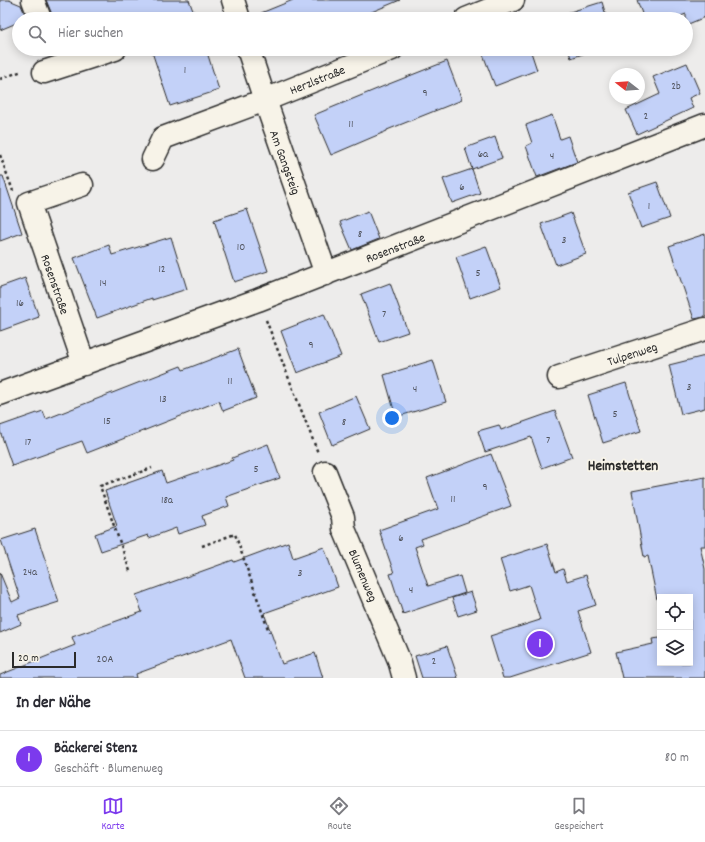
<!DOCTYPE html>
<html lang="de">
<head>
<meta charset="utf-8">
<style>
	body { margin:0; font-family:Dekko,sans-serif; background:#f2f2f3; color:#2b2b33 }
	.controls { position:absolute; right:12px; bottom:12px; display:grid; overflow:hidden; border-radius:0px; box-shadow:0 2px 10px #0003 }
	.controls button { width:36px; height:36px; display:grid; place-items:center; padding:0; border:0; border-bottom:1px solid #e1e1e2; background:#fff; color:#2b2b33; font:20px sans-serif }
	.compass { position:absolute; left:609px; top:68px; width:36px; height:36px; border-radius:50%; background:#fff; box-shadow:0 2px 10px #0003; rotate:287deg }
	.scale { position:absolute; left:12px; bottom:10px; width:64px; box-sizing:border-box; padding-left:4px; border:2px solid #2b2b2b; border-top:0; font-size:11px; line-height:14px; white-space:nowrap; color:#2b2b2b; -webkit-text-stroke:3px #f7f3e8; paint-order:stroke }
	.you { position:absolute; left:392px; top:418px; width:14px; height:14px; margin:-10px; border:3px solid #fff; border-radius:50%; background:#1a73e8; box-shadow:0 0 0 6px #1a73e833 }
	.badge { display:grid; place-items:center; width:26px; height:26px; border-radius:50%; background:#7c3aed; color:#fff; font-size:13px; font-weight:700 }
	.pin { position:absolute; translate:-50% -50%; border:2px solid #fff; box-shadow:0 1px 4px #0006 }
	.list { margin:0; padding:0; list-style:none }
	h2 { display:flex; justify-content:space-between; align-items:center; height:52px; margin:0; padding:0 16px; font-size:17px }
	h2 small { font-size:13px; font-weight:400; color:#7c7c81 }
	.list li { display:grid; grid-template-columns:26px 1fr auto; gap:12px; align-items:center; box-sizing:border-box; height:56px; padding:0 16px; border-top:1px solid #e1e1e2 }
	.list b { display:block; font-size:15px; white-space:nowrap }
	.list p { margin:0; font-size:13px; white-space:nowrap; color:#7c7c81 }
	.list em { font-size:13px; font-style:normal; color:#7c7c81 }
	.icon { flex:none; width:22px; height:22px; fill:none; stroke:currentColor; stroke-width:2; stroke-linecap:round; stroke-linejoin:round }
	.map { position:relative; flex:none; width:705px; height:678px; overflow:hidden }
	.search { position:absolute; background:#fff; box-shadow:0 2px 10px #0003; left:12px; right:12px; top:12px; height:44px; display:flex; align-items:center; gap:10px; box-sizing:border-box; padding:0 14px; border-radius:22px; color:#7c7c81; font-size:15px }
	.sheet { height:108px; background:#fff }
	nav { display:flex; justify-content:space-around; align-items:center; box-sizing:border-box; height:56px; border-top:1px solid #e1e1e2; background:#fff; font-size:11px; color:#7c7c81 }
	nav a { display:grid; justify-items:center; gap:2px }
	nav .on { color:#7c3aed }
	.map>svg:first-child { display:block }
</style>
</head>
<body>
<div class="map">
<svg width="705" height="678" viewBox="0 0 705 678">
	<rect width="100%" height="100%" fill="#edeceb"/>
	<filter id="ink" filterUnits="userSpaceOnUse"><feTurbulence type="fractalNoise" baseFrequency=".025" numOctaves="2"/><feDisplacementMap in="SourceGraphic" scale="8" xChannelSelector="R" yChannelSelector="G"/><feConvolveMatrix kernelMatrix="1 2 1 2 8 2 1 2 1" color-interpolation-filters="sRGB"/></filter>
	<g filter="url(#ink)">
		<path fill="#c3d1f8" stroke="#2b2b2b" d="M0,0H9L21,5L27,19H19V22L0,30Z
			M46,0H189L196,19H51V12Z
			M293,0H400L355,19H263L261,13Z
			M637,0H705V17L686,25V14L673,19H644Z
			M602,2L607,19H558L557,16Z
			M151,49H206L219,90L170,106Z
			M481,49H530L537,70L495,86Z
			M568,49H597L571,58Z
			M447,61L462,100L387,130V131L331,155L314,115L389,84Z
			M687,63L700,93L689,98L693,108L637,134L626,110L660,94L653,77Z
			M552,115L560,139L568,136L577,162L537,177L526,146L532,143L526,125Z
			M495,137L502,158L472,169L465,148Z
			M472,169L480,193L452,203L443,179Z
			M0,176H3L22,233L0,241Z
			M657,182L670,218L641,228L628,192Z
			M247,209L268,271L234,282L214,220Z
			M368,211L379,239L352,250L340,222Z
			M571,213L586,254L556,265L541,224Z
			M705,234V317L694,319L669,246Z
			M171,237L187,289L152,300V298L97,318L74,258L109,245L112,255Z
			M486,246L501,287L470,298L456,257Z
			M25,278L39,317L0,331V287Z
			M390,283L408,332L379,342L361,294Z
			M324,314L341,356L297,373L281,331Z
			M238,349L256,398L223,411L219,401L87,453L82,441L12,466L0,431V426L43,411L46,419L181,366L183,370Z
			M705,356V408L681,414L669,365Z
			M433,360L446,402L396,417L384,375Z
			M626,383L641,431L603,443L588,395Z
			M356,396L370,429L332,445L319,412Z
			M555,411L572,457L542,468L531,437L485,452L478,431L499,425L501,430Z
			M268,444L280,478L226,497L229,506L202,516L205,525L178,534L176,528L149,538L148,535L101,551L95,534L117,526L105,491L162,471L166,483L233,460L232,458Z
			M491,454L511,506L421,539L423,544L415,547L428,586L460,576L465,593L403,614L390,574L394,573L379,530L438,509L427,478Z
			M705,477V546H700L705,569V678H622L616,652L653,644L652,639L660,638V663H690V597H660V614L648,556L644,557L632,491Z
			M35,529L59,602L18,615L21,624L0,633V573L12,602L20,598L1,540Z
			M288,542L293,558L324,547L338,587L264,613L282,664L315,653L323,678H245L231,639L136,674L137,678H0V675L75,645L72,637L142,612L136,595L233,560L234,562Z
			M547,544L556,572L563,569L567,581L586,575L596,605L578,611L591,652L510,678H503L490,636L540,620L529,585L510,591L500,559Z
			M471,592L477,610L458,616L452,598Z
			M447,646L458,678H422L415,656Z"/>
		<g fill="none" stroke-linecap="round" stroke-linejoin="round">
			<g stroke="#2b2b2b" stroke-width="25">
				<path id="minor" d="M33,0L39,16
					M233,0L239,19
					M466,19L513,0
					M248,49L265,100L326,274
					M44,72L115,49
					M153,159L163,138L265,100L392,49
					M82,185L29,203L84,364
					M559,377L705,329
					M0,394L258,300L705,125
					M325,472L343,517L344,529L399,660L404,678"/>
			</g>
			<path stroke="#2b2b2b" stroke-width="2.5" stroke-dasharray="3 3" stroke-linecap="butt" d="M0,79L22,71
				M0,155L13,191
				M266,320L318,453
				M202,546L235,534L269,632
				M130,571L100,486L152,468"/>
			<use href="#minor" stroke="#f7f3e8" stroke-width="22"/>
		</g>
	</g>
	<g text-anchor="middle" stroke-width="3.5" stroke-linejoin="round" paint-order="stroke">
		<g font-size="11" fill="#51545e">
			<text x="185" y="73">1</text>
			<text x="676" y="89">2b</text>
			<text x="425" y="96">9</text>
			<text x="646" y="119">2</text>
			<text x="351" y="127">11</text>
			<text x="483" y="157">6a</text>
			<text x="552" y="159">4</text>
			<text x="462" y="190">6</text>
			<text x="649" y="209">1</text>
			<text x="360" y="237">8</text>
			<text x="564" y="243">3</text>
			<text x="241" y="250">10</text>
			<text x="162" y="272">12</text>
			<text x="478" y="276">5</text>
			<text x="103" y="286">14</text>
			<text x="20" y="306">16</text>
			<text x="384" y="317">7</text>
			<text x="311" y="348">9</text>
			<text x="230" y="384">11</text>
			<text x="689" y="390">3</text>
			<text x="415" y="392">4</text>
			<text x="163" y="402">13</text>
			<text x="615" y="417">5</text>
			<text x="107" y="424">15</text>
			<text x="344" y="425">8</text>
			<text x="548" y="443">7</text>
			<text x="28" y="445">17</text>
			<text x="256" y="472">5</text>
			<text x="485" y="490">9</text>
			<text x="453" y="502">11</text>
			<text x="167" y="503">18a</text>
			<text x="401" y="541">6</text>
			<text x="30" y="575">24a</text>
			<text x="300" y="576">3</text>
			<text x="411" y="593">4</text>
			<text x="105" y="662">20A</text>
			<text x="434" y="664">2</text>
		</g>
		<g font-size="13" fill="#2b2b2b" stroke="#f7f3e8">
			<text transform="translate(317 79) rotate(-22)" y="5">Herzlstraße</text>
			<text transform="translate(286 162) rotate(70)" y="5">Am Gangsteig</text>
			<text transform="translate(395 247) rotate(-21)" y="5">Rosenstraße</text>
			<text transform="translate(56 284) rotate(71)" y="5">Rosenstraße</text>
			<text transform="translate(632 353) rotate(-18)" y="5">Tulpenweg</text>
			<text transform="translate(364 575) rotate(67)" y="5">Blumenweg</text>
		</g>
		<g font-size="15" font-weight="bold" fill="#2b2b2b" stroke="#f7f3e8">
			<text x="623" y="470">Heimstetten</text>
		</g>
	</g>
</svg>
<div class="controls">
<button><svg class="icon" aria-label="locate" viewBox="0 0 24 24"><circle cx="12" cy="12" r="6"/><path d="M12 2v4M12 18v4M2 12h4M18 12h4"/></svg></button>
<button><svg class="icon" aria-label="layers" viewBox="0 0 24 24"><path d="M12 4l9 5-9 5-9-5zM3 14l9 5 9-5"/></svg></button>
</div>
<svg class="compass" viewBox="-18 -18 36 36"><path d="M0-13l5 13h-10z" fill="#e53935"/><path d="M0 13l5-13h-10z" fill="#7c7c81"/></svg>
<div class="scale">20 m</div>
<div class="you"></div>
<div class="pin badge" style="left:540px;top:644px">1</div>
<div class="search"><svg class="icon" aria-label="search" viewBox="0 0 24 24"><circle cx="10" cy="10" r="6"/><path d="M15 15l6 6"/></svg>Hier suchen</div>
</div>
<section class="sheet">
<h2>In der Nähe<small></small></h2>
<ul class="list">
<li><span class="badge">1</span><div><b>Bäckerei Stenz</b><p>Geschäft · Blumenweg</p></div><em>80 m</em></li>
</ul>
</section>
<nav>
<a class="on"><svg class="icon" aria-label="map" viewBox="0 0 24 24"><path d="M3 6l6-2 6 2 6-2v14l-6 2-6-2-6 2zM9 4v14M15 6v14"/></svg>Karte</a>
<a><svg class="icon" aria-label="directions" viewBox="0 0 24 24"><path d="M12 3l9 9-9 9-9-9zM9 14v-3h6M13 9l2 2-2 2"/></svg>Route</a>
<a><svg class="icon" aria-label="saved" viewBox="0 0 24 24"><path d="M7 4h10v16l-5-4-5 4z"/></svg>Gespeichert</a>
</nav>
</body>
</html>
